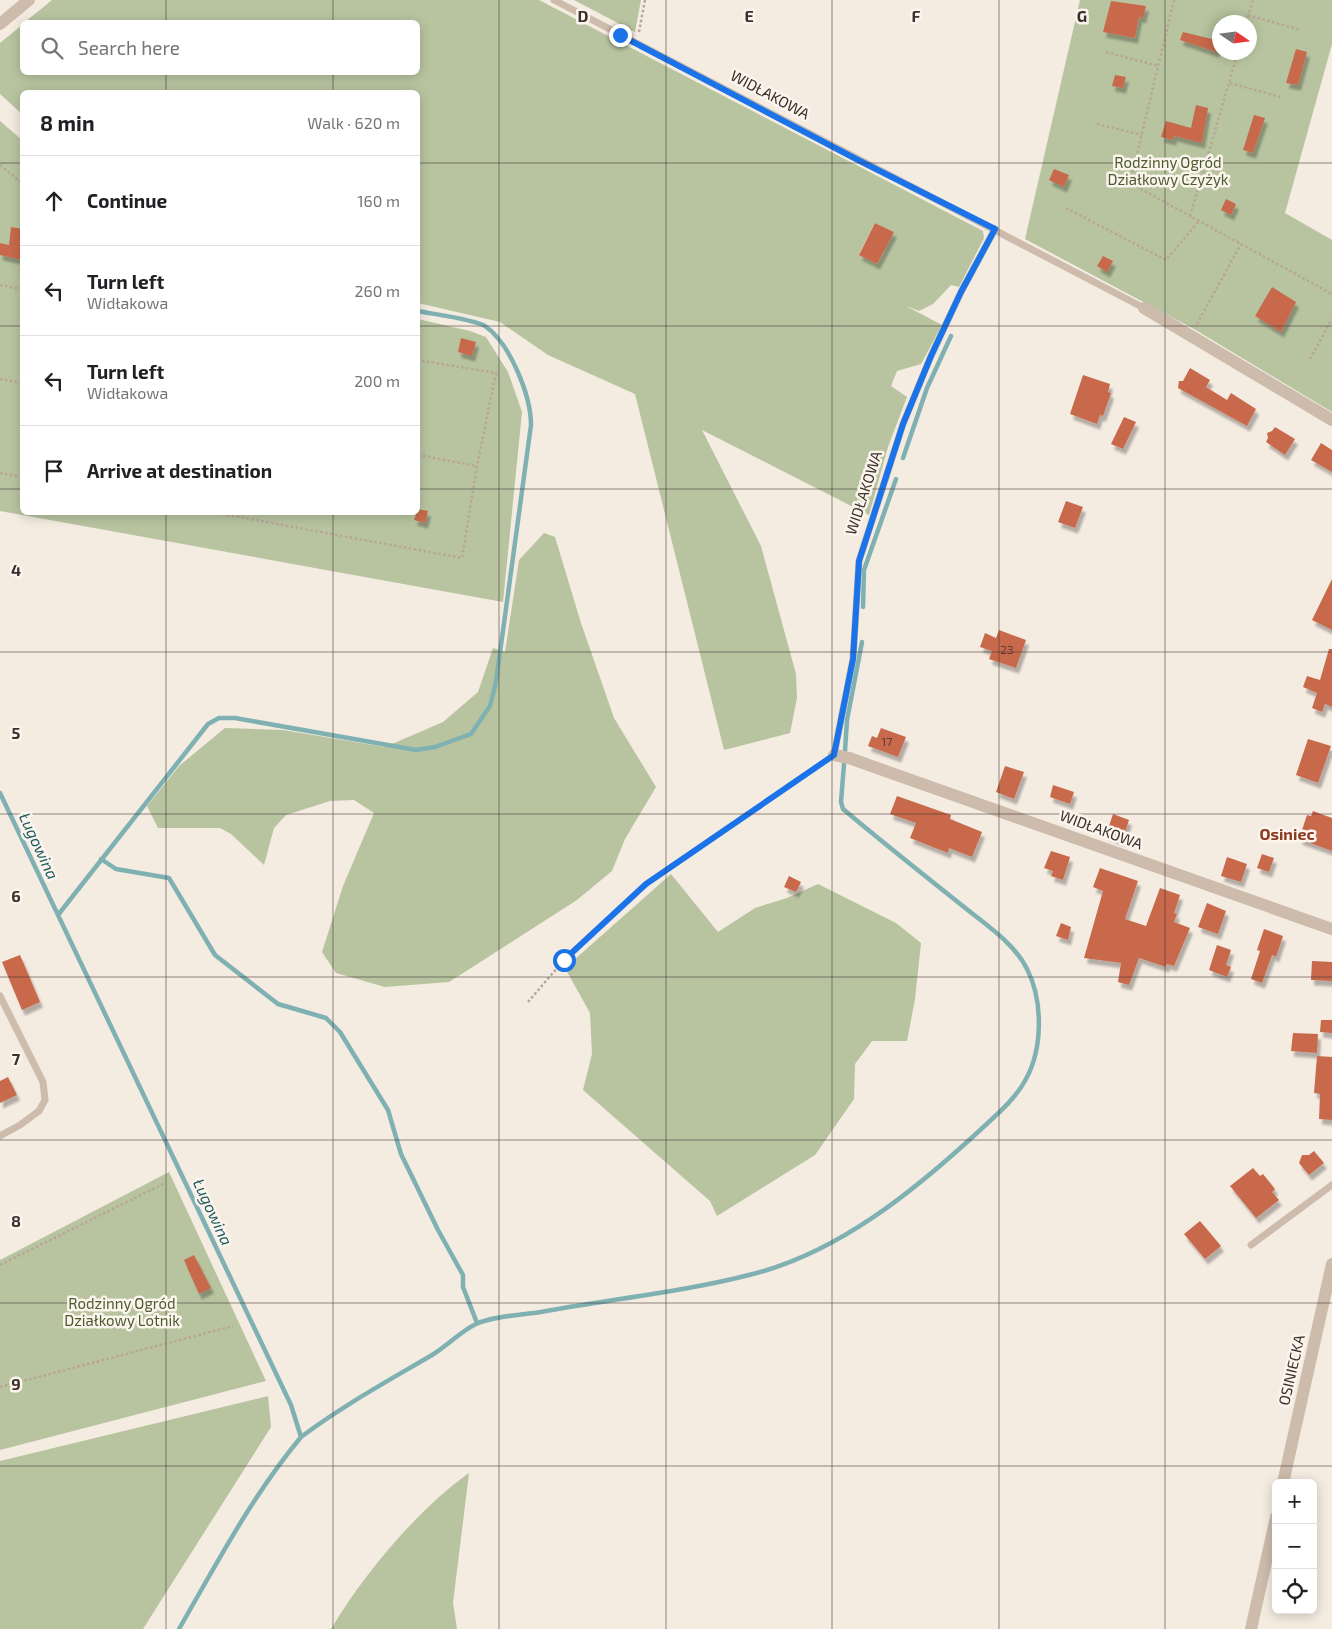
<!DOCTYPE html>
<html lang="en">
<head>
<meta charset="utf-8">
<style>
	body { margin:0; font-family:"Exo 2",sans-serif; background:#f6f6f6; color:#202124 }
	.controls { position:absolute; right:15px; bottom:15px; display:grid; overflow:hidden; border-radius:8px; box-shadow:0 2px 12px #0003 }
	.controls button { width:45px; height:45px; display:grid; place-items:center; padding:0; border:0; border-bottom:1px solid #e0e0e0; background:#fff; color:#202124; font:25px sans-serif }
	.compass { position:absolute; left:1212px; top:15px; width:45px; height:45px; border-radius:50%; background:#fff; box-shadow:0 2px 12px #0003; rotate:103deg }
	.stop { position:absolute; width:15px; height:15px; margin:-11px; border:4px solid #1a73e8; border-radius:50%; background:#fff }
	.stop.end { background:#1a73e8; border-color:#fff; box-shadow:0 1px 5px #0008 }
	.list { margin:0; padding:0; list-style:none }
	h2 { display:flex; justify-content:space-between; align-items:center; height:65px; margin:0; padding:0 20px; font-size:21px }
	h2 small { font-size:16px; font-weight:400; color:#757577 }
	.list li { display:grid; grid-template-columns:32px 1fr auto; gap:15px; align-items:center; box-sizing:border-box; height:90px; padding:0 20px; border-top:1px solid #e0e0e0 }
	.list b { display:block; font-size:19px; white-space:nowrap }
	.list p { margin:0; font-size:16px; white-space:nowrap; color:#757577 }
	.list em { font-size:16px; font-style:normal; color:#757577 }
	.icon { flex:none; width:28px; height:28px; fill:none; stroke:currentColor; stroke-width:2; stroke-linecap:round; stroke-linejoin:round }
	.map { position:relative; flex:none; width:1332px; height:1629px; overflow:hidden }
	.search { position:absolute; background:#fff; box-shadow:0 2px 12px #0003; left:20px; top:20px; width:400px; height:55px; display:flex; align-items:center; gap:12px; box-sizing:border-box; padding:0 18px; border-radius:8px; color:#757577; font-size:19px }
	.panel { position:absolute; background:#fff; box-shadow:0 2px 12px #0003; left:20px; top:90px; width:400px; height:425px; border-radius:8px }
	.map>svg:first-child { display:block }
</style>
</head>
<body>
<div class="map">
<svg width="1332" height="1629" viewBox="0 0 1332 1629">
	<defs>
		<filter id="shadow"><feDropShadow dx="3" dy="5.5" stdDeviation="1" flood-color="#0004"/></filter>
	</defs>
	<rect width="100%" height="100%" fill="#f4ebe1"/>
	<path fill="#b8c4a0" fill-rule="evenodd" d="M52,0H539L983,231L984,238L959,287L951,285L933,304L919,311L906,306L942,325L921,364L897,371L891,386L907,397L888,447L869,515L702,430L761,546L796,674L797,698L790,733L724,750L635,394L548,355L500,322L418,303V92H22V114L0,94V43L22,25V72H418V22H25ZM875,223L894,232L882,251L884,252L877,264L859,254Z
		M574,0H641L635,32Z
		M1080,0H1332V44L1285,213L1332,240V412L1194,329L1025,239ZM1220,22H1250V52H1220Z
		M0,121L22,140V512H418V319L470,331L486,337L508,372L522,412L503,602L0,511Z
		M544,533L555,537L581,623L614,718L656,787L625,839L612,871L577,900L449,982L385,987L336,973L322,952L343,886L374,813L354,800L330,801L286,815L274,828L264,865L231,834L220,828H158L147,806L179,766L225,728L283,730L385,747L443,722L478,692L493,648L505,652L519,560Z
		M671,874L718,932L755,908L787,898L818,884L896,923L921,943L915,999L907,1041H872L855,1064L854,1099L815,1155L717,1216L710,1201L583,1090L592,1054L590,1013L565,968Z
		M169,1172L266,1381L0,1450V1260Z
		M268,1396L271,1427L143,1629H0V1461Z
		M469,1473L453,1603L457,1629H331C363,1575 418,1509 469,1473Z"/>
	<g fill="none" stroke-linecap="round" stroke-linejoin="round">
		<path stroke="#7fb0b2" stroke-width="4.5" d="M903,458L927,388L951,336
			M863,607L864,570L896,479
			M845,751L847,720L862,642
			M0,793L291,1405L301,1437C252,1496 217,1563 179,1629
			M101,859L116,869L169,878L215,955L278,1004L326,1018L340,1032L388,1110L401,1154L438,1230L463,1275V1287L477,1323
			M58,915L208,724L219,718H235L416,750L435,747L471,734L490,706L496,682L531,425C531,396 510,343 485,326C474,319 432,314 418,311
			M301,1437C342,1406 388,1381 432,1355C447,1346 461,1331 476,1324C492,1316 523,1315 541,1312C611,1299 684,1292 753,1274C839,1252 914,1191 978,1132C995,1116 1015,1100 1026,1079C1043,1048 1043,1000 1027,969C1014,942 982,922 959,903C920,872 881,841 843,809L841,802L844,764"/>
	</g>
	<path fill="#c8694b" filter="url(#shadow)" d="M1111,1L1146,6L1143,18L1139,17L1135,38L1103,32Z
		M1183,32L1220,41L1216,52L1180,40Z
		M1296,49L1307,52L1298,85L1286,83Z
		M1115,75L1126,77L1123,88L1112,86Z
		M1196,105L1208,108L1202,143L1174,136L1173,140L1161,137L1166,121L1191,128Z
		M1254,115L1265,118L1253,153L1243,150Z
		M1054,169L1069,175L1064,187L1049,180Z
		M1226,199L1236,204L1231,215L1221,210Z
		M875,223L894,232L877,264L859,255Z
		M11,227L22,229V260L0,255V243L9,245Z
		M1103,256L1113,261L1107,272L1097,266Z
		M1272,287L1296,302L1281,332L1255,316Z
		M461,338L476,342L472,356L458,352Z
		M1190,368L1210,380L1206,387L1227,400L1231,393L1256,409L1247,426L1178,388L1179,381H1183Z
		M1083,375L1110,384L1108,392L1111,393L1109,399L1103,416L1100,415L1097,424L1070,414Z
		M1124,417L1136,422L1123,449L1111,444Z
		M1275,427L1295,439L1285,455L1266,442L1268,438L1267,433L1272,431Z
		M1321,443L1332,450V472L1311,460Z
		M1066,501L1083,507L1075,528L1058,522Z
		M418,509L428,511L425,523L414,520Z
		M1332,579V630L1312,620Z
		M999,630L1026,640L1016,668L989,659L992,651L980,647L985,633L996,638Z
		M1329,649H1332V707L1325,704L1322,712L1312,708L1317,693L1303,687L1307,676L1320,680Z
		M881,728L906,737L898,757L868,746L872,736L877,738Z
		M1308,739L1331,746L1318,783L1296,775Z
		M1005,766L1024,772L1014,799L996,792Z
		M1053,785L1074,792L1070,804L1050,797Z
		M897,796L951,815L950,819L982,832L972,857L949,848L948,853L910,838L916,823L890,814Z
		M1313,811L1332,818V851L1299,839L1307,815L1311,816Z
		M1113,814L1129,820L1122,841L1106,835Z
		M1051,851L1070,857L1063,880L1051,876L1053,871L1044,868Z
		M1262,854L1274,858L1269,872L1257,868Z
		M1227,857L1247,864L1241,882L1221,876Z
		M1100,868L1138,881L1125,919L1146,926L1160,888L1180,895L1174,913L1177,914L1174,922L1190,928L1174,966L1167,964L1166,967L1139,958L1129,985L1118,982L1121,963L1084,958L1103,891L1093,887Z
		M789,876L801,882L796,892L784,887Z
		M1207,903L1226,911L1218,934L1198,927Z
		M1061,923L1071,927L1068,940L1056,936Z
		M1264,929L1283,936L1276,957L1272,955L1262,983L1251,979L1260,951L1257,950Z
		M1217,945L1231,950L1226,965L1231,967L1227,977L1209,970Z
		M20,955L40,1002L22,1010L2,962Z
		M1312,961L1332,962V981L1311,980Z
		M1321,1020H1332V1033L1320,1032Z
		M1293,1033L1318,1034L1317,1053L1291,1051Z
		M1317,1056L1332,1057V1120L1319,1119L1320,1094L1314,1093Z
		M8,1077L17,1095L0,1103V1081Z
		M1314,1151L1324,1163L1309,1175L1299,1163L1302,1155H1309Z
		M1253,1168L1260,1176L1263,1174L1275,1189L1272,1192L1279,1200L1256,1218L1230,1186Z
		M1200,1221L1221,1246L1205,1259L1184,1234Z
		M194,1255L211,1288L199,1294L184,1260Z"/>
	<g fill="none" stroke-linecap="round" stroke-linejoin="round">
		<path stroke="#b9a596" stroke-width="2.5" stroke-dasharray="2.5 2.5" stroke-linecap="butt" d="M1174,0L1130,183L1332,294
			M1248,15L1300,30
			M1246,22L1253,0
			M639,32L645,0
			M1106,52L1158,66
			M1230,83L1280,97
			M1097,124L1142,135
			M0,165L22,183
			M1066,208L1166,260L1199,221
			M1190,216L1238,52
			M0,285L22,289
			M1197,324L1241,244
			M1310,359L1332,319
			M0,379L22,383
			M418,455L477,466
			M0,473L22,477
			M212,512L462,558L477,466L496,373L418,360
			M528,1002L564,960L646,885L825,761
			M0,1265L165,1183
			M0,1387L233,1326"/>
		<path stroke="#cdbbac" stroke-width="7" d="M554,0L1144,308
			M834,755L853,659L859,561L903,424L931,356L961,292L995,229
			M0,996L43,1082L45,1100L39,1111L20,1125L0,1136
			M1251,1245L1332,1185"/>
		<path stroke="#cdbbac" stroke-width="12" d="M0,24L29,0
			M1144,308L1332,420
			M834,755L849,758L1332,929
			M1283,1483L1332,1264
			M1251,1629L1276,1517"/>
	</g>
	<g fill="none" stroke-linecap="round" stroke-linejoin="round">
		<path stroke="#1a73e8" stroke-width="6" d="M564,960L646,884L834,755L853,659L859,561L903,424L931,356L961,292L995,229L858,160L620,35"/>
	</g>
	<path fill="none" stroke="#3b302b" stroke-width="1" stroke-opacity="0.55" d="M166,0V22M333,0V22M499,0V1629M666,0V1629M832,0V1629M999,0V1629M1165,0V1629M166,72V92M333,72V92M0,163H22M418,163H1332M0,326H22M418,326H1332M0,489H22M418,489H1332M166,512V1629M333,512V1629M0,652H1332M0,814H1332M0,977H1332M0,1140H1332M0,1303H1332M0,1466H1332"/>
	<g text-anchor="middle" stroke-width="5" stroke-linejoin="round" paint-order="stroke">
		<g font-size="12" fill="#5e3e33">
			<text x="1007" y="654">23</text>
			<text x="887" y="746">17</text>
		</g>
		<g font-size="15" fill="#3b302b" stroke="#fbf5ee">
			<text transform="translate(770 95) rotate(28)" y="5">WIDŁAKOWA</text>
			<text transform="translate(864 493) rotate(-72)" y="5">WIDŁAKOWA</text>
			<text transform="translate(1101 830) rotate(20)" y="5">WIDŁAKOWA</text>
			<text transform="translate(1292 1370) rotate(-77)" y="5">OSINIECKA</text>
		</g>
		<g font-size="15" fill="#4a5a2e" stroke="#fbf5ee">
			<text x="1168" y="168">Rodzinny Ogród<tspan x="1168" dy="17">Działkowy Czyżyk</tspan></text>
			<text x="122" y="1309">Rodzinny Ogród<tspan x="122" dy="17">Działkowy Lotnik</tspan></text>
		</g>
		<g font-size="16" font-weight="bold" fill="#8c3b22" stroke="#fbf5ee">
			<text x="1287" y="840">Osiniec</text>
		</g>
		<g font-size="16" font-style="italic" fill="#1f5a5e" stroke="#fbf5ee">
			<text transform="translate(39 846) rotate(65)" y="6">Ługowina</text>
			<text transform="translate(213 1212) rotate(65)" y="6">Ługowina</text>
		</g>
	</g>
	<g font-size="16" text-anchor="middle" font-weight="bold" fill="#3b302b" stroke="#fbf5ee" stroke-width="5" stroke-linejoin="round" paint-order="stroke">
		<text x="583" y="22">D</text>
		<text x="749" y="22">E</text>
		<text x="916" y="22">F</text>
		<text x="1082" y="22">G</text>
		<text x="16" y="576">4</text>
		<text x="16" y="739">5</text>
		<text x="16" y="902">6</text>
		<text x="16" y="1065">7</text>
		<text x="16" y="1227">8</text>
		<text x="16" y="1390">9</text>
	</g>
</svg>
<div class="controls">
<button>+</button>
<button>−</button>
<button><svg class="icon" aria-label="locate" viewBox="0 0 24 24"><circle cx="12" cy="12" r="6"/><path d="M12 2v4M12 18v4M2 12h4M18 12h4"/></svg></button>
</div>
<svg class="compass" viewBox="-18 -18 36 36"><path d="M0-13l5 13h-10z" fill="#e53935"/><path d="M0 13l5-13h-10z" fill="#757577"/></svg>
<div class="stop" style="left:564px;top:960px"></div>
<div class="stop end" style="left:620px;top:35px"></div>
<div class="search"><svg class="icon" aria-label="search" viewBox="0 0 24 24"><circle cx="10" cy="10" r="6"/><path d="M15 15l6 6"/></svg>Search here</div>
<section class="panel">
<h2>8 min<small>Walk · 620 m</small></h2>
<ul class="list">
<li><svg class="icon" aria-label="ahead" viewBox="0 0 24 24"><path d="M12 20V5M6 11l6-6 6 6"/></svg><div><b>Continue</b></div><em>160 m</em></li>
<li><svg class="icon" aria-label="left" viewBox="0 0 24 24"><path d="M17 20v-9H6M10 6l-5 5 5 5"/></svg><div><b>Turn left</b><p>Widłakowa</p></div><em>260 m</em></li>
<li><svg class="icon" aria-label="left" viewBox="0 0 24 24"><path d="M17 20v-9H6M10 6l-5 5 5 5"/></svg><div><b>Turn left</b><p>Widłakowa</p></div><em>200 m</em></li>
<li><svg class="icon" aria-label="arrive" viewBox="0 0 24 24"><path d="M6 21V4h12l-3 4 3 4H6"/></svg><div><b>Arrive at destination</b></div></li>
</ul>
</section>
</div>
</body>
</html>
